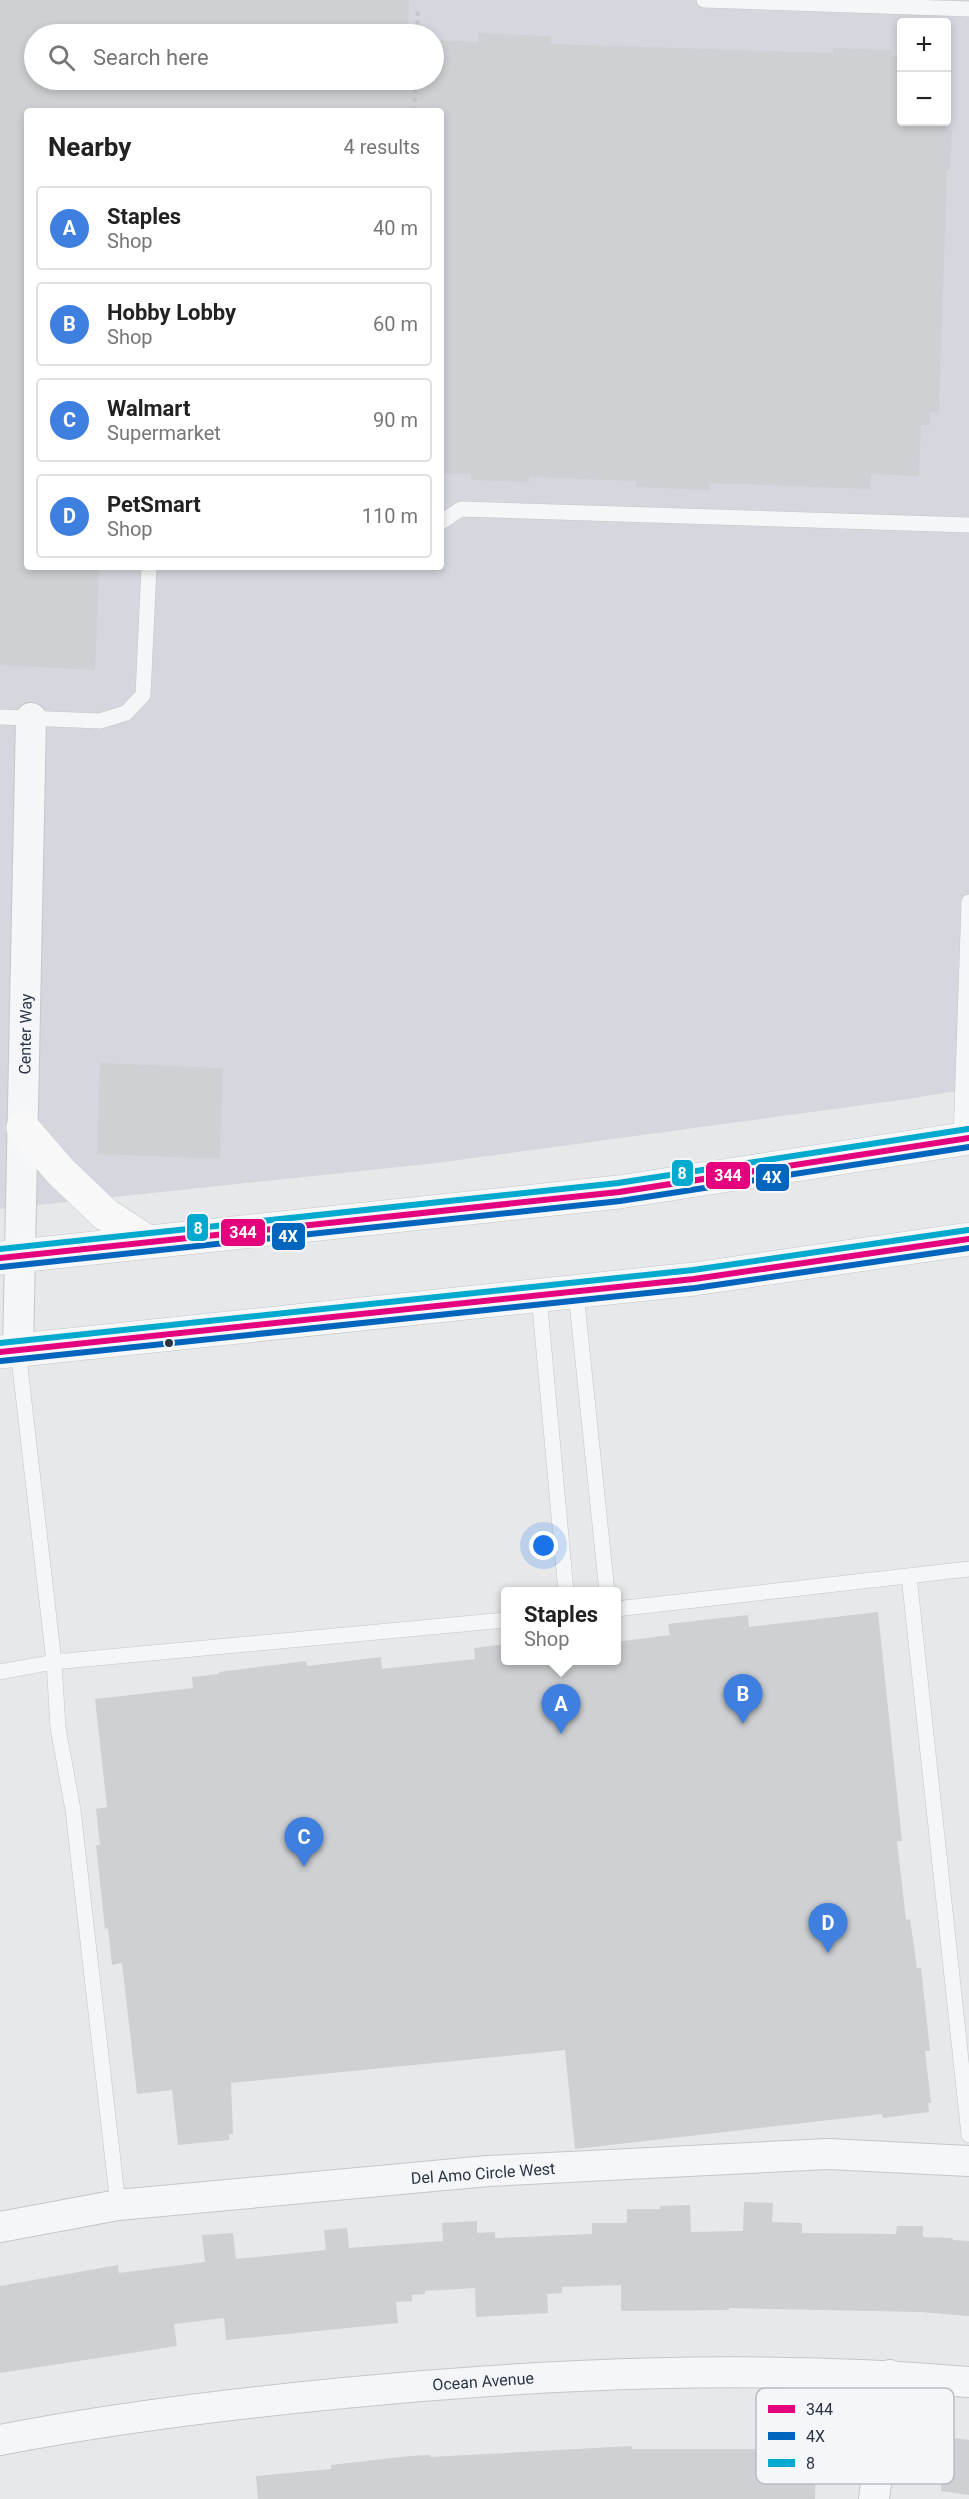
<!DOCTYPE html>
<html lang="en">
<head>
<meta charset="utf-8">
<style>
	body { margin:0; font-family:Roboto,sans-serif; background:#f6f6f6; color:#222 }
	.controls { position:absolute; right:18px; top:18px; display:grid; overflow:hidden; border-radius:6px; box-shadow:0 3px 9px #0003 }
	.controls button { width:54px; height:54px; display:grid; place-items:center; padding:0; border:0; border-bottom:2px solid #e0e0e0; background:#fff; color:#222; font:30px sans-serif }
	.you { position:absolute; left:544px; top:1546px; width:21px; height:21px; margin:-15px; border:4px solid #fff; border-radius:50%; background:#1a73e8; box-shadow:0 0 0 9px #1a73e833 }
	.badge { display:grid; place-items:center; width:39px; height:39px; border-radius:50%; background:#6c737f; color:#fff; font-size:20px; font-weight:700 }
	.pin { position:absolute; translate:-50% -50px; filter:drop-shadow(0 2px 3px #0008) }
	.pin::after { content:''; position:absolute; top:32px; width:21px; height:18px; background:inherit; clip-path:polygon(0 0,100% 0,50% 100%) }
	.popup { position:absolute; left:501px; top:1587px; width:120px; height:78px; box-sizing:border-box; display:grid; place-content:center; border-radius:6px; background:#fff; filter:drop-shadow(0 2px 4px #0005); font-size:20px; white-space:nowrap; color:#767676 }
	.popup b { font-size:22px; color:#222 }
	.popup::after { content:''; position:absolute; left:50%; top:100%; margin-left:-12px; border:12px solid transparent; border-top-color:#fff }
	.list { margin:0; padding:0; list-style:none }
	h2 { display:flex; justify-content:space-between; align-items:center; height:78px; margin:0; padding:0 24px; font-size:26px }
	h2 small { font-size:20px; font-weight:400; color:#767676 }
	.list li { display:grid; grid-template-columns:39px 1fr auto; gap:18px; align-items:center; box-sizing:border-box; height:84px; margin:0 12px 12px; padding:0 12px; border:2px solid #e0e0e0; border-radius:6px }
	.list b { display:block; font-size:22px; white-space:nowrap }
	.list p { margin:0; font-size:20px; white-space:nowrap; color:#767676 }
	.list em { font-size:20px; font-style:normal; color:#767676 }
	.icon { flex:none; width:33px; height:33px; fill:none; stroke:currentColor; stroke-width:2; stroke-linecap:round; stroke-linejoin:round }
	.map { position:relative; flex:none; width:969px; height:2499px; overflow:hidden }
	.search { position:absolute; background:#fff; box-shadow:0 3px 9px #0003; left:24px; top:24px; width:420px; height:66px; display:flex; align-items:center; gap:15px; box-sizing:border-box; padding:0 21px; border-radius:33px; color:#767676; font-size:22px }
	.panel { position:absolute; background:#fff; box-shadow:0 3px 9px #0003; left:24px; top:108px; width:420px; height:462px; border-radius:6px }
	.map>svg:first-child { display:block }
</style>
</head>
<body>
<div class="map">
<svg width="969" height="2499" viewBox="0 0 969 2499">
	<rect width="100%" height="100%" fill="#e6e8ea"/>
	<path fill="#d4d7dd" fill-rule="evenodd" d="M0,0H969V1089L908,1099L437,1163L0,1209ZM902,22H946V122H902ZM34,34H434V80H34ZM27,111H441V567H27Z"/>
	<path fill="#ced0d3" d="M0,0H409L408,34H34V80H434V40L478,42L479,33L551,36V44L833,53V48L891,50V56H902V122H946L948,82L947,130L952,131L950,170H947L939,413L930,412V425H921L919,476L871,474L870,489L710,483V490L636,487V481L529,477V482L471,480V474L441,473V111H27V567H99L95,670L0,665Z
		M100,1063L223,1068L220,1159L97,1154Z
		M878,1612L902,1841H897L906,1920L910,1919L917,1968H921L930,2051H925L931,2103H928L929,2112L883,2118L882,2114L575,2149L565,2050L231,2083L233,2134H229V2140L178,2145L172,2090L137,2094L122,1963L112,1965L108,1928L105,1929L96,1845H100L96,1809L107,1807L95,1699L193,1688L192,1677L219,1674V1672L306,1661L307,1666L381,1657L382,1669L475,1659L474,1648L506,1644V1660H616V1642L670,1635L668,1624L748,1615L749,1627Z
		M744,2202L773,2203L772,2222L802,2223V2233L896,2234L897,2226H923V2237L953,2238V2240L969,2241V2316L920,2312L729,2308V2310L621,2311V2285L562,2287V2293L547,2294L548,2313L476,2317L475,2288L425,2291V2294L412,2295V2301L396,2302L398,2323L226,2340L224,2318L174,2324L177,2346L0,2373V2286L118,2265L119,2273L205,2262L202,2235L233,2233L236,2259L326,2250L324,2230L347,2228L349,2248L443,2241L442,2223L477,2221V2233L495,2232V2238L592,2234V2223H627V2209H660V2206L690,2205L691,2232L743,2231Z
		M946,2437L969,2440V2495L941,2491V2483H939Z
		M632,2446V2449H763V2446H801L800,2451L816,2452L815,2499H258L256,2476L331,2469V2465L410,2456L430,2455V2457Z"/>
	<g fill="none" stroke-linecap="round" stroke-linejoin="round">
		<g stroke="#c4c6c8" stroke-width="16">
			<path id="lane" d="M704,0L969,9
				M441,522L461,509L969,525
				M0,717L100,721L126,713L143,695L149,567
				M961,1139L969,902
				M576,1293L607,1592
				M539,1296L566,1592
				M18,1350L54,1662L58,1728L73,1810L118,2205
				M909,1576L969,2135
				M616,1609L969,1569
				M0,1672L54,1662L506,1620"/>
		</g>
		<g stroke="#c4c6c8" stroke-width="32">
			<path id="street" d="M18,1350L31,718
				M0,2227L118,2205L488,2171L828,2154L969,2161
				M0,2440C113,2418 229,2404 344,2393C552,2373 761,2364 969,2382
				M874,2499L890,2375"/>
		</g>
		<g stroke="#c2c5c8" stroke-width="34">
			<path id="primary" d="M23,1128L61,1172L105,1214L148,1242
				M0,1258L619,1192L969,1138
				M0,1352L694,1279L969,1239"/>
		</g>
		<path stroke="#c5c6ca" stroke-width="4" stroke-dasharray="4.5 4.5" stroke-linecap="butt" d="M417,34L418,7
			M414,111L416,80"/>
		<use href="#lane" stroke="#f5f6f7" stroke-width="15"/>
		<use href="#street" stroke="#f5f6f7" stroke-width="30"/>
		<use href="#primary" stroke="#f8f8f8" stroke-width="33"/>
		<g stroke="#f4f6f9" stroke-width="10">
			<path id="bus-1" d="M0,1258L619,1192L969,1138
				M0,1352L694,1279L969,1239"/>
		</g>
		<g stroke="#f4f6f9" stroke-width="10">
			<path id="bus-2" d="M1,1267L620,1201L969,1147
				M1,1361L695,1288L969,1248"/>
		</g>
		<g stroke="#f4f6f9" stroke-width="10">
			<path id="bus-3" d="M0,1249L618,1183L968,1129
				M0,1343L693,1270L968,1230"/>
		</g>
		<use href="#bus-1" stroke="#e5007d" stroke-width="6"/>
		<use href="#bus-2" stroke="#0065bd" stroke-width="6"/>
		<use href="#bus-3" stroke="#00a9ce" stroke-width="6"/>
	</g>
	<circle fill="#2b3445" stroke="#f4f6f9" stroke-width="2" cx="169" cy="1343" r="5"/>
	<g text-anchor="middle" stroke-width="4.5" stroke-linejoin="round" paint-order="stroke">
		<g font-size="16" fill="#2b3445" stroke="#f4f6f9">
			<text transform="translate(25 1034) rotate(-89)" y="6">Center Way</text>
			<text transform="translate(483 2173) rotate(-4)" y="6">Del Amo Circle West</text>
			<text transform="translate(483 2381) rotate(-4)" y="6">Ocean Avenue</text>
		</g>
	</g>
	<rect x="756" y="2388" width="198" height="96" rx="9" fill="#f4f6f9" stroke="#b8bcc3" stroke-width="1.5"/>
	<rect x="768" y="2405" width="27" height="8" fill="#e5007d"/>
	<rect x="768" y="2432" width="27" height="8" fill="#0065bd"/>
	<rect x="768" y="2459" width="27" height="8" fill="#00a9ce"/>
	<g font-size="16" fill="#2b3445">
		<text x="806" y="2415">344</text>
		<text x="806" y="2442">4X</text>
		<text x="806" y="2469">8</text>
	</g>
	<g stroke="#f4f6f9" stroke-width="2">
		<rect x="671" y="1159" width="23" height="28" rx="6" fill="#00a9ce"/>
		<rect x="705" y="1161" width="46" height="29" rx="6" fill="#e5007d"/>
		<rect x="755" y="1163" width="35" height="29" rx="6" fill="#0065bd"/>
		<rect x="186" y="1213" width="23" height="29" rx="6" fill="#00a9ce"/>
		<rect x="220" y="1218" width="46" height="29" rx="6" fill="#e5007d"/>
		<rect x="271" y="1222" width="35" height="29" rx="6" fill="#0065bd"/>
	</g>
	<g font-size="16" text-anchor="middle" font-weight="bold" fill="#fff">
		<text x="682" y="1179">8</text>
		<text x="728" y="1181">344</text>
		<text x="772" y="1183">4X</text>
		<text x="198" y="1234">8</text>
		<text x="243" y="1238">344</text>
		<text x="288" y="1242">4X</text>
	</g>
</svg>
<div class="controls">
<button>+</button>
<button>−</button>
</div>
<div class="you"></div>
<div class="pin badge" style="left:561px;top:1734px;background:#3f7fe0">A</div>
<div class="popup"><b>Staples</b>Shop</div>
<div class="pin badge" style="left:743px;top:1724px;background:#3f7fe0">B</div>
<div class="pin badge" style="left:304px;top:1867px;background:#3f7fe0">C</div>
<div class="pin badge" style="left:828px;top:1953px;background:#3f7fe0">D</div>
<div class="search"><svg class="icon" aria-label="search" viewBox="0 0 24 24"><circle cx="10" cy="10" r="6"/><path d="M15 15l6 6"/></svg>Search here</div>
<section class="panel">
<h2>Nearby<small>4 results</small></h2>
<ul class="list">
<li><span class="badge" style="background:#3f7fe0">A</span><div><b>Staples</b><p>Shop</p></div><em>40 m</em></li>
<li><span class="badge" style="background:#3f7fe0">B</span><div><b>Hobby Lobby</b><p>Shop</p></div><em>60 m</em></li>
<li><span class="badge" style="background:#3f7fe0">C</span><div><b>Walmart</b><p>Supermarket</p></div><em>90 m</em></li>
<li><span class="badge" style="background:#3f7fe0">D</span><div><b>PetSmart</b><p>Shop</p></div><em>110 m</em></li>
</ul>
</section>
</div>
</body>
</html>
